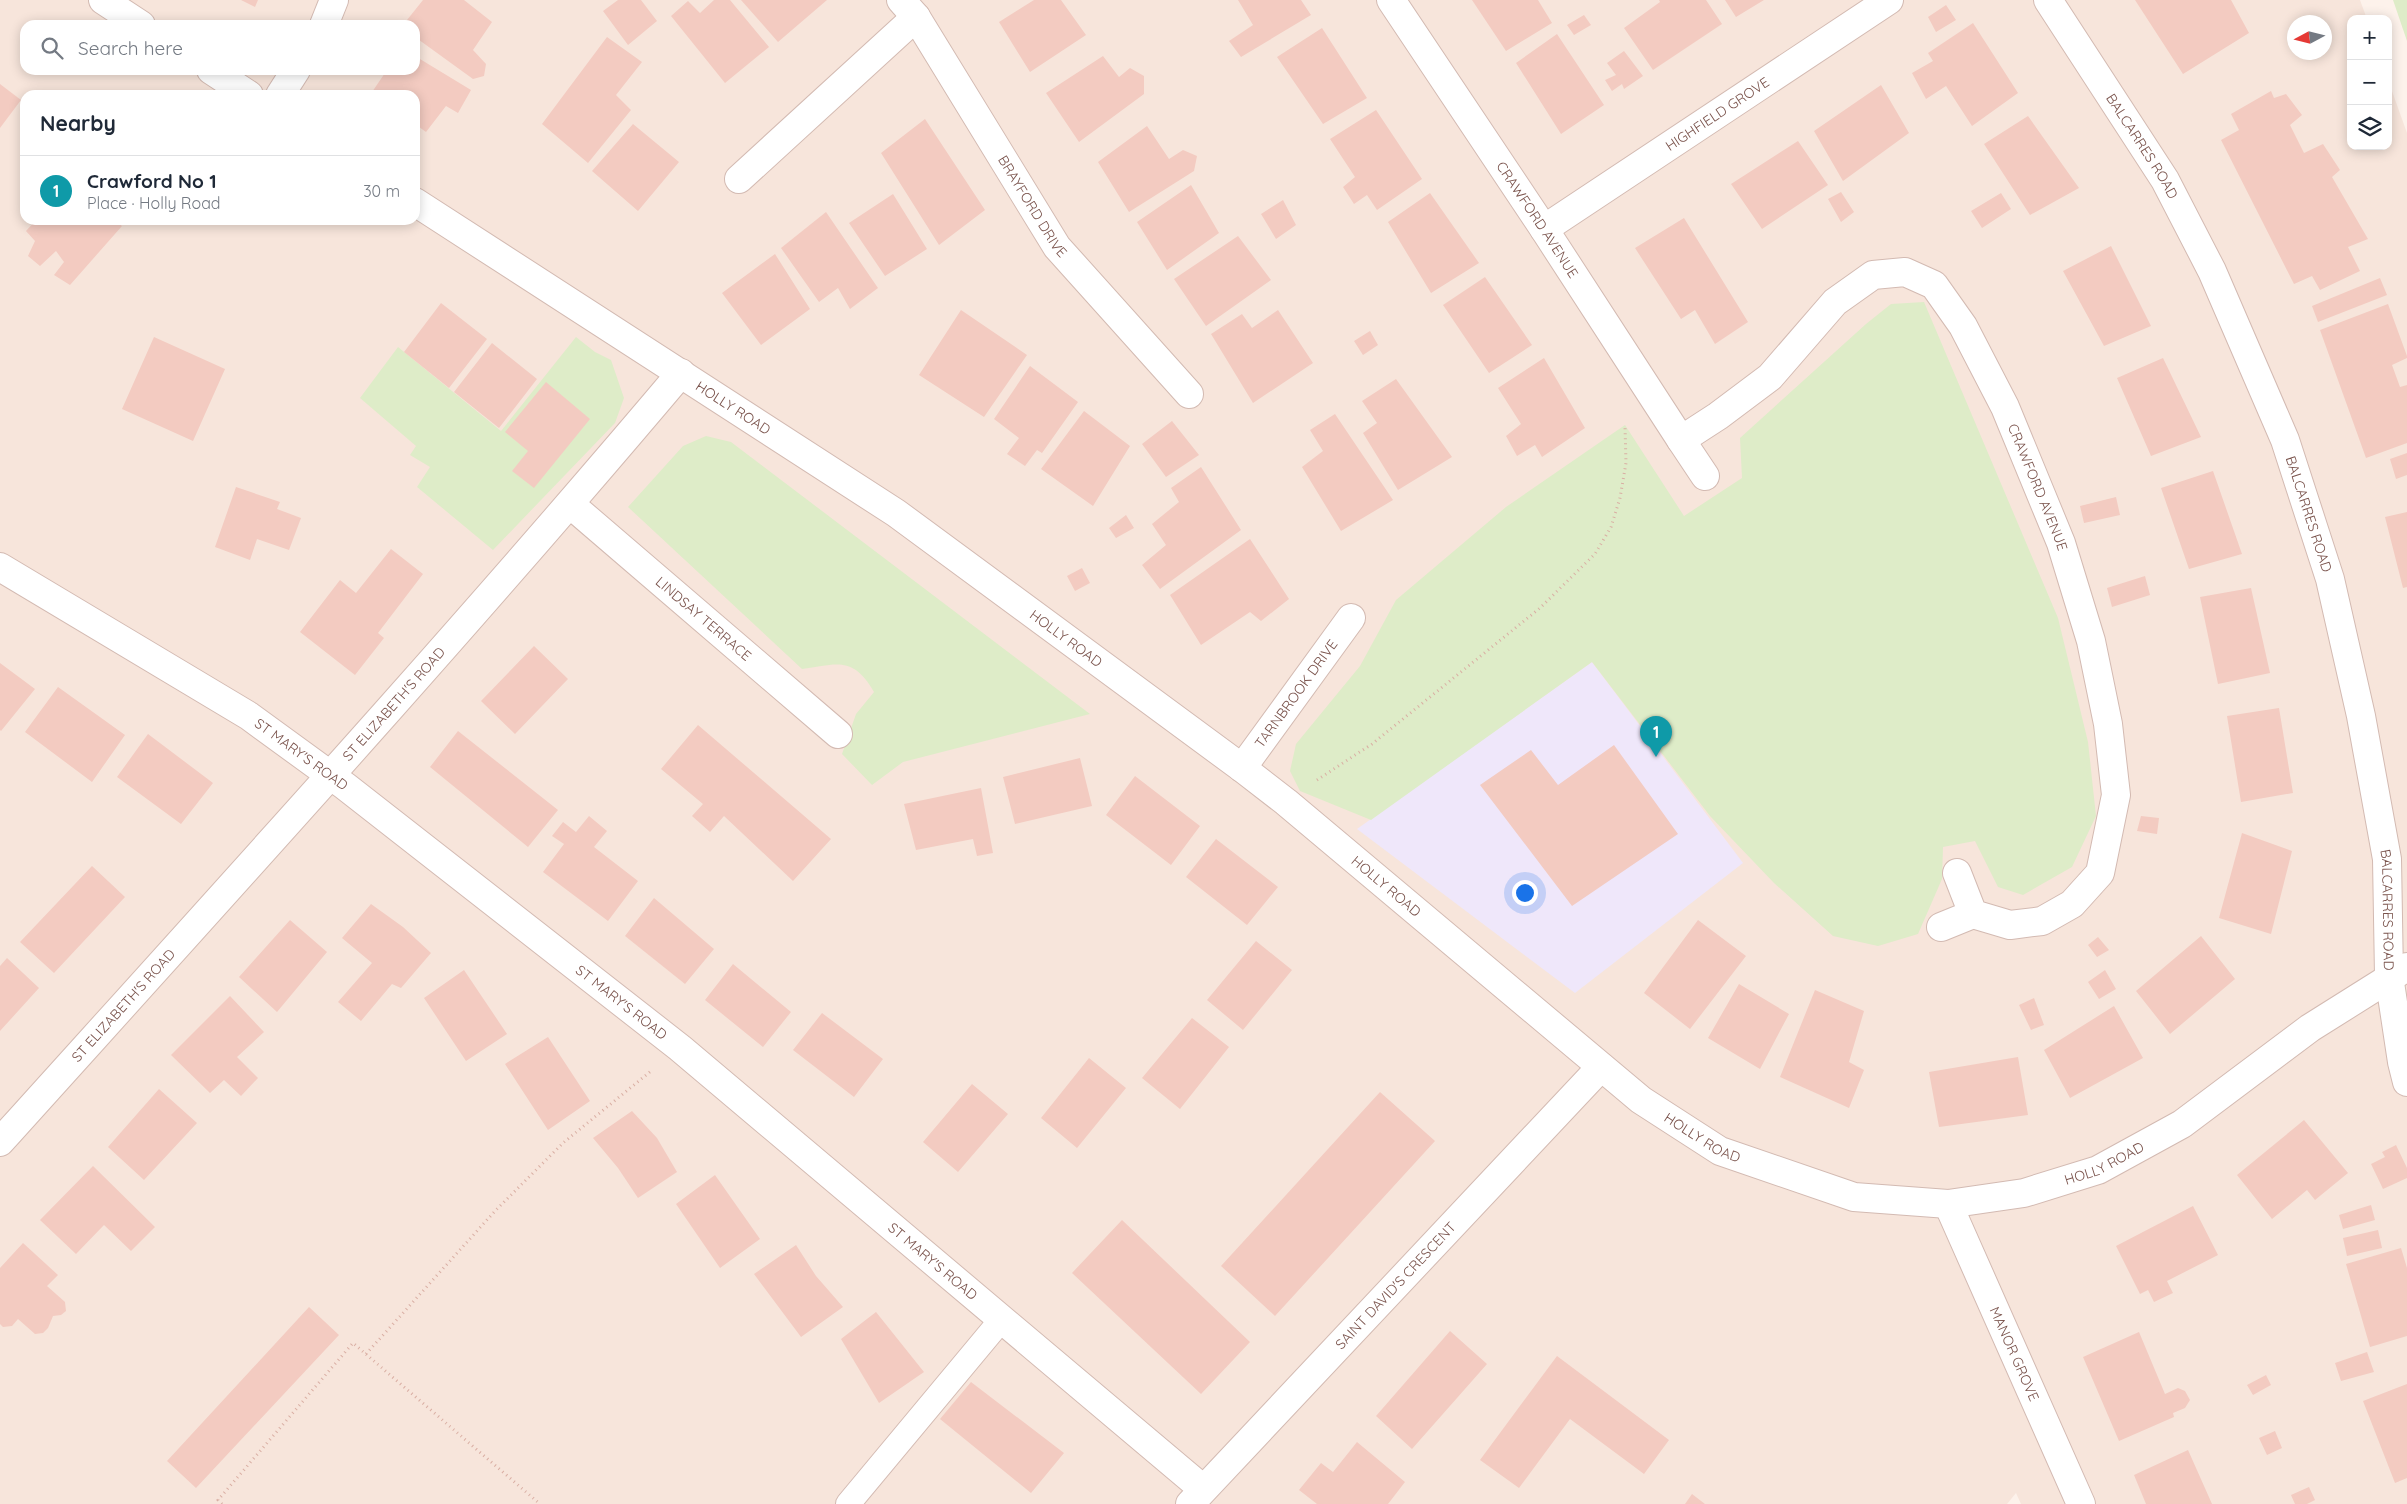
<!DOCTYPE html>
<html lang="en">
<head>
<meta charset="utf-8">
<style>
	body { margin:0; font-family:Quicksand,sans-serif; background:#f6f6f7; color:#1f2937 }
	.controls { position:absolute; right:15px; top:15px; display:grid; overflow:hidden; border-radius:10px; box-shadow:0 2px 12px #0003 }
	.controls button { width:45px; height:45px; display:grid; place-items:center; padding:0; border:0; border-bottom:1px solid #e0e1e3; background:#fff; color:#1f2937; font:25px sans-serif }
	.compass { position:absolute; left:2287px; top:15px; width:45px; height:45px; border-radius:50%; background:#fff; box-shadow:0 2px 12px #0003; rotate:263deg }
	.you { position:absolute; left:1524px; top:892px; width:18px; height:18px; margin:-12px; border:4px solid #fff; border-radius:50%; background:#1a73e8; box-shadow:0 0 0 8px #1a73e833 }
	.badge { display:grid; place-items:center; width:32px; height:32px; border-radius:50%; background:#1a73e8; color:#fff; font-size:16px; font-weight:700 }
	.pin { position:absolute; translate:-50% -41px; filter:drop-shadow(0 1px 2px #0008) }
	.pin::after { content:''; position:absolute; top:26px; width:18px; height:15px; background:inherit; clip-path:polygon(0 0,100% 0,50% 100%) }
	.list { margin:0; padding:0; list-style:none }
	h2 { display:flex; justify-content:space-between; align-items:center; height:65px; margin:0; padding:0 20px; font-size:21px }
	h2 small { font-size:16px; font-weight:400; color:#747a83 }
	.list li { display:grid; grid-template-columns:32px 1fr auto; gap:15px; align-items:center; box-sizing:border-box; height:70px; padding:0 20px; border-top:1px solid #e0e1e3 }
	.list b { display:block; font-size:19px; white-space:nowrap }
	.list p { margin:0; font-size:16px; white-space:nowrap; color:#747a83 }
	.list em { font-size:16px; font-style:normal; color:#747a83 }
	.icon { flex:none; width:28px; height:28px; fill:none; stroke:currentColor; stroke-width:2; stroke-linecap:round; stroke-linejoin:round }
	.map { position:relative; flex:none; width:2407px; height:1504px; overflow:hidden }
	.search { position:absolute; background:#fff; box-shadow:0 2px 12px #0003; left:20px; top:20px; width:400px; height:55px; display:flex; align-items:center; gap:12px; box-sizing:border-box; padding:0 18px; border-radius:15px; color:#747a83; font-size:19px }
	.panel { position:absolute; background:#fff; box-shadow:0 2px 12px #0003; left:20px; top:90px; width:400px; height:135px; border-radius:15px }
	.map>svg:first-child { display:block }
</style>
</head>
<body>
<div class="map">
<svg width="2407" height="1504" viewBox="0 0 2407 1504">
	<rect width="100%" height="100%" fill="#fdf2eb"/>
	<path fill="#f7e5db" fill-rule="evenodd" d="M0,0H2360L2367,19H2351V146H2388V80L2407,133V1504H2021L2016,1493L2007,1504H0ZM2294,22H2324V52H2294ZM25,25H415V70H25ZM25,95H415V220H25Z"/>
	<path fill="#efe7fa" d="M1592,662L1743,863L1575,993L1357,829Z"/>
	<path fill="#deecc8" d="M2393,0H2407V41Z
		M1924,302L2058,618L2088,742L2096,816L2072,867L2023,895L1998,887L1975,841L1943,847L1942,879L1918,934L1878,946L1833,936L1774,883L1710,816L1592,662L1371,820L1300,791L1290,771L1296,744L1360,666L1396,600L1506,507L1625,425L1684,516L1742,478L1740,438L1866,324L1891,304Z
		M576,337L595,352L611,360L624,398L615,423L493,550L417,487L430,467L410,455L416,446L360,398L398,347L501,431Z
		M706,436L731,442L1090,714L903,762L872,785L842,754L856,714L874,692C853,656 838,664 802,669L628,507L683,446Z"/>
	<path fill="#f3cbc1" d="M241,0H258L255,7Z
		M423,0H464L492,22L473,50L486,64L484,76L473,79L415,37V25H403Z
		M618,0H641L657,21L628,45L603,11Z
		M714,0H730L769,47L725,83L671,16L688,1L700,13Z
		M741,0H827L778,42Z
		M1034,0H1061L1086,35L1030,72L999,22Z
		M1238,0H1301L1311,15L1241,57L1229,41L1253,25Z
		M1472,0H1538L1552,23L1506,51Z
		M1659,0H1706L1722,24L1653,70L1624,28L1660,2Z
		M1725,0H1764L1736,17Z
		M2135,0H2231L2249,33L2183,74Z
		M1946,5L1956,20L1936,32L1928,17Z
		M1584,15L1591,25L1574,35L1567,25Z
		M1973,23L2018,93L1972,126L1946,86L1926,99L1912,73L1933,61L1928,53Z
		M1322,28L1367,98L1323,124L1277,57Z
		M1557,34L1604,105L1561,134L1516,63Z
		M607,37L642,62L616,95L631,110L588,163L542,124Z
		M1624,51L1643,76L1624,89L1622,84L1612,91L1605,80L1616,75L1607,63Z
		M415,56L471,90L458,113L446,106L426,132L415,124V95H370L387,70H415Z
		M1103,56L1119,77L1130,68L1144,76V94L1079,142L1046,93Z
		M0,84L21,100L0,128Z
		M1881,85L1909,133L1843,181L1814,131Z
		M2271,91L2274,98L2286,94L2302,115L2290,125L2304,153L2323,144L2340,170L2332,177L2368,239L2348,247L2360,271L2320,290L2312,276L2294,284L2221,140L2239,130L2231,114Z
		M1376,110L1422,179L1377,210L1367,195L1354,204L1343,187L1355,177L1330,139Z
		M2028,116L2079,188L2030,215L1984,144Z
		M925,119L985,210L939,245L881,153Z
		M633,124L679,162L638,211L592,171Z
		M1147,126L1169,159L1183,150L1197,156L1194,171L1129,212L1098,162Z
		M1798,141L1828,185L1762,229L1731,184Z
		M1191,185L1219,233L1167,270L1137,222Z
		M1841,192L1854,212L1841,222L1828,199Z
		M1430,193L1479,263L1431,293L1388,222Z
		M2001,193L2011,209L1982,228L1971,211Z
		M893,194L927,249L885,276L849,223Z
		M1283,200L1296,225L1276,239L1261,214Z
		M826,212L878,288L850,309L838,288L819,302L781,248Z
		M1684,218L1748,322L1715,344L1695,310L1681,319L1635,248Z
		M36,220H114L122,226L70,285L54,275L64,262L56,251L40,266L28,256L35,241L26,231Z
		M1238,236L1271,280L1206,326L1174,279Z
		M2111,246L2151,326L2104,346L2063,271Z
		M775,254L810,309L761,345L722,293Z
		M1485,277L1532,345L1489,373L1443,305Z
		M2380,278L2387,295L2318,322L2312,306Z
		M441,303L487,339L449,388L404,352Z
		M2388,304L2407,356V358L2392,365L2400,387L2407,385V443L2366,458L2320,330Z
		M961,310L1027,355L984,417L919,375Z
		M1278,310L1313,363L1253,403L1211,334L1242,314L1252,328Z
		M1370,331L1378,345L1363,355L1354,341Z
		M154,337L225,369L193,441L122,409Z
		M492,343L537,379L499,428L454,392Z
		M1544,358L1585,428L1542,457L1535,445L1517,456L1506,436L1521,424L1498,388Z
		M2163,358L2201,437L2151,456L2117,378Z
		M1030,366L1078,402L1042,453L1037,450L1025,466L1007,454L1019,438L994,419Z
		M1396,379L1452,457L1398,490L1363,433L1377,423L1362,401Z
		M546,382L590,419L534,488L512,471L528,451L505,432Z
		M1084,411L1130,446L1093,506L1041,469Z
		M1335,414L1393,500L1341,531L1302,467L1323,451L1310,430Z
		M1172,421L1199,455L1166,477L1142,444Z
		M2407,453V475L2396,479L2390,459Z
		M1201,467L1241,530L1160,589L1142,565L1166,545L1152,524L1179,502L1171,488Z
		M2213,471L2242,554L2189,569L2161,488Z
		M236,487L280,502L277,509L301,518L289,550L257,539L250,560L215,547Z
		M2116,497L2120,515L2084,523L2080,506Z
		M2407,512V587L2403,588L2385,517Z
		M1126,515L1134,528L1116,538L1109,528Z
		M1250,539L1289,599L1261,621L1250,612L1201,645L1170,595Z
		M391,549L423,574L378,633L384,638L355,675L300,632L340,580L356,593Z
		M1082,568L1090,583L1075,591L1067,576Z
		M2145,576L2150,595L2112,607L2107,588Z
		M2251,588L2270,673L2218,684L2200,597Z
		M534,646L568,679L515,734L481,701Z
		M0,663L35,689L1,731L0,730Z
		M58,687L125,735L92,782L25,732Z
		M2279,708L2293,793L2241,802L2227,716Z
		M698,725L831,839L793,881L724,816L710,832L692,816L703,804L661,769Z
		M458,731L558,810L528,847L430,767Z
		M148,734L213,783L181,824L117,777Z
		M1614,745L1678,834L1572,906L1480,785L1531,750L1558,785Z
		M1080,758L1092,806L1015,824L1003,777Z
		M1135,776L1200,826L1171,865L1106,815Z
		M981,788L993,853L977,856L973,839L916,850L904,804Z
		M589,816L607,831L594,847L638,881L608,921L543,872L564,844L552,836L563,822L576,832Z
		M2141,816L2159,818L2157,834L2137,831Z
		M2242,833L2292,851L2271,934L2219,918Z
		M1216,839L1278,887L1247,925L1186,877Z
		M92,866L125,897L54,973L20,942Z
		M654,898L714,949L685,984L625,936Z
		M371,904L403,927L431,953L401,988L392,984L361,1021L338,1002L372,963L342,938Z
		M290,920L327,952L277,1012L239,977Z
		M1698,920L1746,956L1690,1029L1644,993Z
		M2201,936L2235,979L2170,1034L2136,991Z
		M2098,937L2109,950L2097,957L2088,945Z
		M1256,941L1292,970L1243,1030L1207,1000Z
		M7,958L39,988L0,1031V966Z
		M733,964L791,1012L763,1047L705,1000Z
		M464,970L507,1034L466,1061L424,998Z
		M2105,970L2116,989L2099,999L2088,982Z
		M1739,984L1789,1014L1760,1069L1708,1038Z
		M1815,990L1864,1011L1849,1062L1864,1070L1849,1108L1780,1077Z
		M230,996L264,1032L237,1057L258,1078L241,1096L224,1080L210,1093L171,1055Z
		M2034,998L2044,1025L2031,1030L2019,1005Z
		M2114,1006L2143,1058L2070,1098L2044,1050Z
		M822,1013L883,1059L854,1097L793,1050Z
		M1192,1018L1229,1047L1180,1109L1142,1078Z
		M548,1037L590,1101L548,1130L505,1064Z
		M2018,1057L2028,1115L1939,1127L1929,1072Z
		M1089,1058L1126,1088L1077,1148L1041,1118Z
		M972,1084L1008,1114L958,1172L923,1142Z
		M159,1089L197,1123L144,1180L108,1147Z
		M1380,1092L1435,1141L1275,1316L1221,1266Z
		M632,1111L657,1138L677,1172L638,1198L618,1168L593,1138Z
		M2304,1120L2348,1173L2315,1200L2307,1190L2272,1219L2237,1175Z
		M2396,1145L2407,1168V1178L2383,1189L2371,1164L2385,1157L2382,1152Z
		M93,1166L155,1227L131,1251L104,1225L76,1254L40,1220Z
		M715,1175L760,1239L720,1268L676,1204Z
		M2371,1205L2375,1220L2343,1229L2339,1215Z
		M2193,1206L2218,1255L2167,1281L2173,1293L2154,1302L2148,1290L2140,1294L2116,1246Z
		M1122,1220L1250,1342L1201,1394L1072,1273Z
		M2378,1230L2382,1248L2347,1256L2343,1238Z
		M23,1243L58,1275L47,1286L65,1302L66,1311L61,1315L53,1316L48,1328L43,1333L35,1334L18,1319L12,1326L3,1327L0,1324V1268Z
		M796,1245L816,1276L843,1307L801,1337L754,1274Z
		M2401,1248L2407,1268V1336L2370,1347L2346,1264Z
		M309,1307L339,1335L196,1488L167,1461Z
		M876,1312L924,1372L879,1403L841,1339Z
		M1450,1331L1487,1364L1412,1449L1376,1416Z
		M2139,1332L2165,1394L2178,1388L2185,1391L2190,1400L2185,1408L2173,1413L2174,1417L2119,1441L2083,1357Z
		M2367,1352L2374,1372L2341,1381L2335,1363Z
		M1557,1356L1669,1440L1644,1474L1570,1419L1519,1488L1480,1460Z
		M2266,1375L2271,1385L2253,1395L2247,1385Z
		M971,1382L1064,1453L1031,1493L940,1419Z
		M2407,1384V1478L2395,1483L2363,1401Z
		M2275,1431L2282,1448L2267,1455L2259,1438Z
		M1357,1442L1405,1482L1388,1504H1317L1299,1490L1321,1463L1333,1472Z
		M2188,1450L2212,1504H2146L2134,1475Z
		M2309,1487L2315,1500L2307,1504H2295L2291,1495Z
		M1692,1494L1705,1504H1685Z"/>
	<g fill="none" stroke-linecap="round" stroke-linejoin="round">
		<g stroke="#d3bab2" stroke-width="26">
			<path id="lane" d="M848,1504L1002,1319"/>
		</g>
		<g stroke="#d3bab2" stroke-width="30">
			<g id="street">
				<path d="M103,0L141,25"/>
				<path id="s1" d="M901,0L916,17L1057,247L1189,394"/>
				<path id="s2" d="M1391,0L1544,229L1681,440L1718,416L1770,377L1835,302L1873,275L1905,272L1934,285L1963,326L2005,407L2061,543L2091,641L2108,724L2116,795L2100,873L2072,904L2042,921L2010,925L1973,914L1957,873"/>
				<path id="s3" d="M2048,0L2165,180L2212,271L2285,440L2330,579L2361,716L2387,859L2389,976L2402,1062L2407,1082"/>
				<path d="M324,25L334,0"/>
				<path d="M211,70L249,95"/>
				<path d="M280,95L296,70"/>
				<path d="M739,179L916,17"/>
				<path id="s4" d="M415,202L896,513L1242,768L1286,802L1641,1100L1720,1151L1854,1197L1948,1204L2024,1193L2098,1170L2182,1124L2310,1028L2407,967"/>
				<path id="s5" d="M1544,229L1889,0"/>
				<path d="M1681,440L1705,476"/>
				<path id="s6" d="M570,504L838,734"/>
				<path id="s7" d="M0,567L249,716L345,786L680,1048L1203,1489"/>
				<path id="s8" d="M1242,768L1351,618"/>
				<path d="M1941,927L1973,914"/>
				<path id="s9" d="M0,1142C229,888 460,635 681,373"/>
				<path id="s10" d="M1948,1204L2081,1504"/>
				<path id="s11" d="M1190,1504L1601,1067"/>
			</g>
		</g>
		<path stroke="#d9aea3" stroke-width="3" stroke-dasharray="1 4" stroke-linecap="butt" d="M1317,780L1372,744L1540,608L1595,554L1611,527L1620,498L1626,463L1625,426
			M366,1354L495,1211L563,1143L651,1071
			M222,1504L218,1500L353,1343L540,1504"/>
		<use href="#lane" stroke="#fff" stroke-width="24"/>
		<use href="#street" stroke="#fff" stroke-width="28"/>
	</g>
	<g text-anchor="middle" stroke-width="4.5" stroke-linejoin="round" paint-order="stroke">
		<g font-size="14" fill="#7a534c" stroke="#fff7f2">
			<text dy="5" stroke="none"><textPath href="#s5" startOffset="208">HIGHFIELD GROVE</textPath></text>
			<text dy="5" stroke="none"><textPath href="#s3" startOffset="174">BALCARRES ROAD</textPath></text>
			<text dy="5" stroke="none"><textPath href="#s1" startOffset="245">BRAYFORD DRIVE</textPath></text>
			<text dy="5" stroke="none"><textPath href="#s2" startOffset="264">CRAWFORD AVENUE</textPath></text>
			<text dy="5" stroke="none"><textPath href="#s4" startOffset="379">HOLLY ROAD</textPath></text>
			<text dy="5" stroke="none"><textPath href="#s2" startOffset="1074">CRAWFORD AVENUE</textPath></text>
			<text dy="5" stroke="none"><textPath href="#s3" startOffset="579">BALCARRES ROAD</textPath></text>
			<text dy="5" stroke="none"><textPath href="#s6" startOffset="176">LINDSAY TERRACE</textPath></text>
			<text dy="5" stroke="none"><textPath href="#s4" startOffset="784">HOLLY ROAD</textPath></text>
			<text dy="5" stroke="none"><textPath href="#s8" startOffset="92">TARNBROOK DRIVE</textPath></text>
			<text dy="5" stroke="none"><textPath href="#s9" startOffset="589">ST ELIZABETH'S ROAD</textPath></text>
			<text dy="5" stroke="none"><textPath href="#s7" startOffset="355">ST MARY'S ROAD</textPath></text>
			<text dy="5" stroke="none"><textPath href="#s4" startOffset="1189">HOLLY ROAD</textPath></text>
			<text dy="5" stroke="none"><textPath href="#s3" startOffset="984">BALCARRES ROAD</textPath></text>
			<text dy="5" stroke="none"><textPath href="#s7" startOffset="760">ST MARY'S ROAD</textPath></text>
			<text dy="5" stroke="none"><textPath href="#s9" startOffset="184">ST ELIZABETH'S ROAD</textPath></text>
			<text dy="5" stroke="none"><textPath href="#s4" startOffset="1594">HOLLY ROAD</textPath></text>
			<text dy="5" stroke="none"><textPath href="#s4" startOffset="2014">HOLLY ROAD</textPath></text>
			<text dy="5" stroke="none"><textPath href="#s7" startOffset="1165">ST MARY'S ROAD</textPath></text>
			<text dy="5" stroke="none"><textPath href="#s11" startOffset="300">SAINT DAVID'S CRESCENT</textPath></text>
			<text dy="5" stroke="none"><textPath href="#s10" startOffset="164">MANOR GROVE</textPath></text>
		</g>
	</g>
</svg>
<div class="controls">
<button>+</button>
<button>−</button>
<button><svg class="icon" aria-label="layers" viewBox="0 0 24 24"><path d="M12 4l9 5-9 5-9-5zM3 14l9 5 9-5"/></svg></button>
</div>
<svg class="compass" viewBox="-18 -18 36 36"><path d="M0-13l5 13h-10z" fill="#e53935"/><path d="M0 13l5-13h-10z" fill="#747a83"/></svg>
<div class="you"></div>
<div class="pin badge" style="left:1656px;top:757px;background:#0f9aa8">1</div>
<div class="search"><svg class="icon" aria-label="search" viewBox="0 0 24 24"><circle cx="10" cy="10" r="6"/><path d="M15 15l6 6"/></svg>Search here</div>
<section class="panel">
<h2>Nearby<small></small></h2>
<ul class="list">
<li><span class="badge" style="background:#0f9aa8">1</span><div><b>Crawford No 1</b><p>Place · Holly Road</p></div><em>30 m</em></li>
</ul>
</section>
</div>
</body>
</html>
